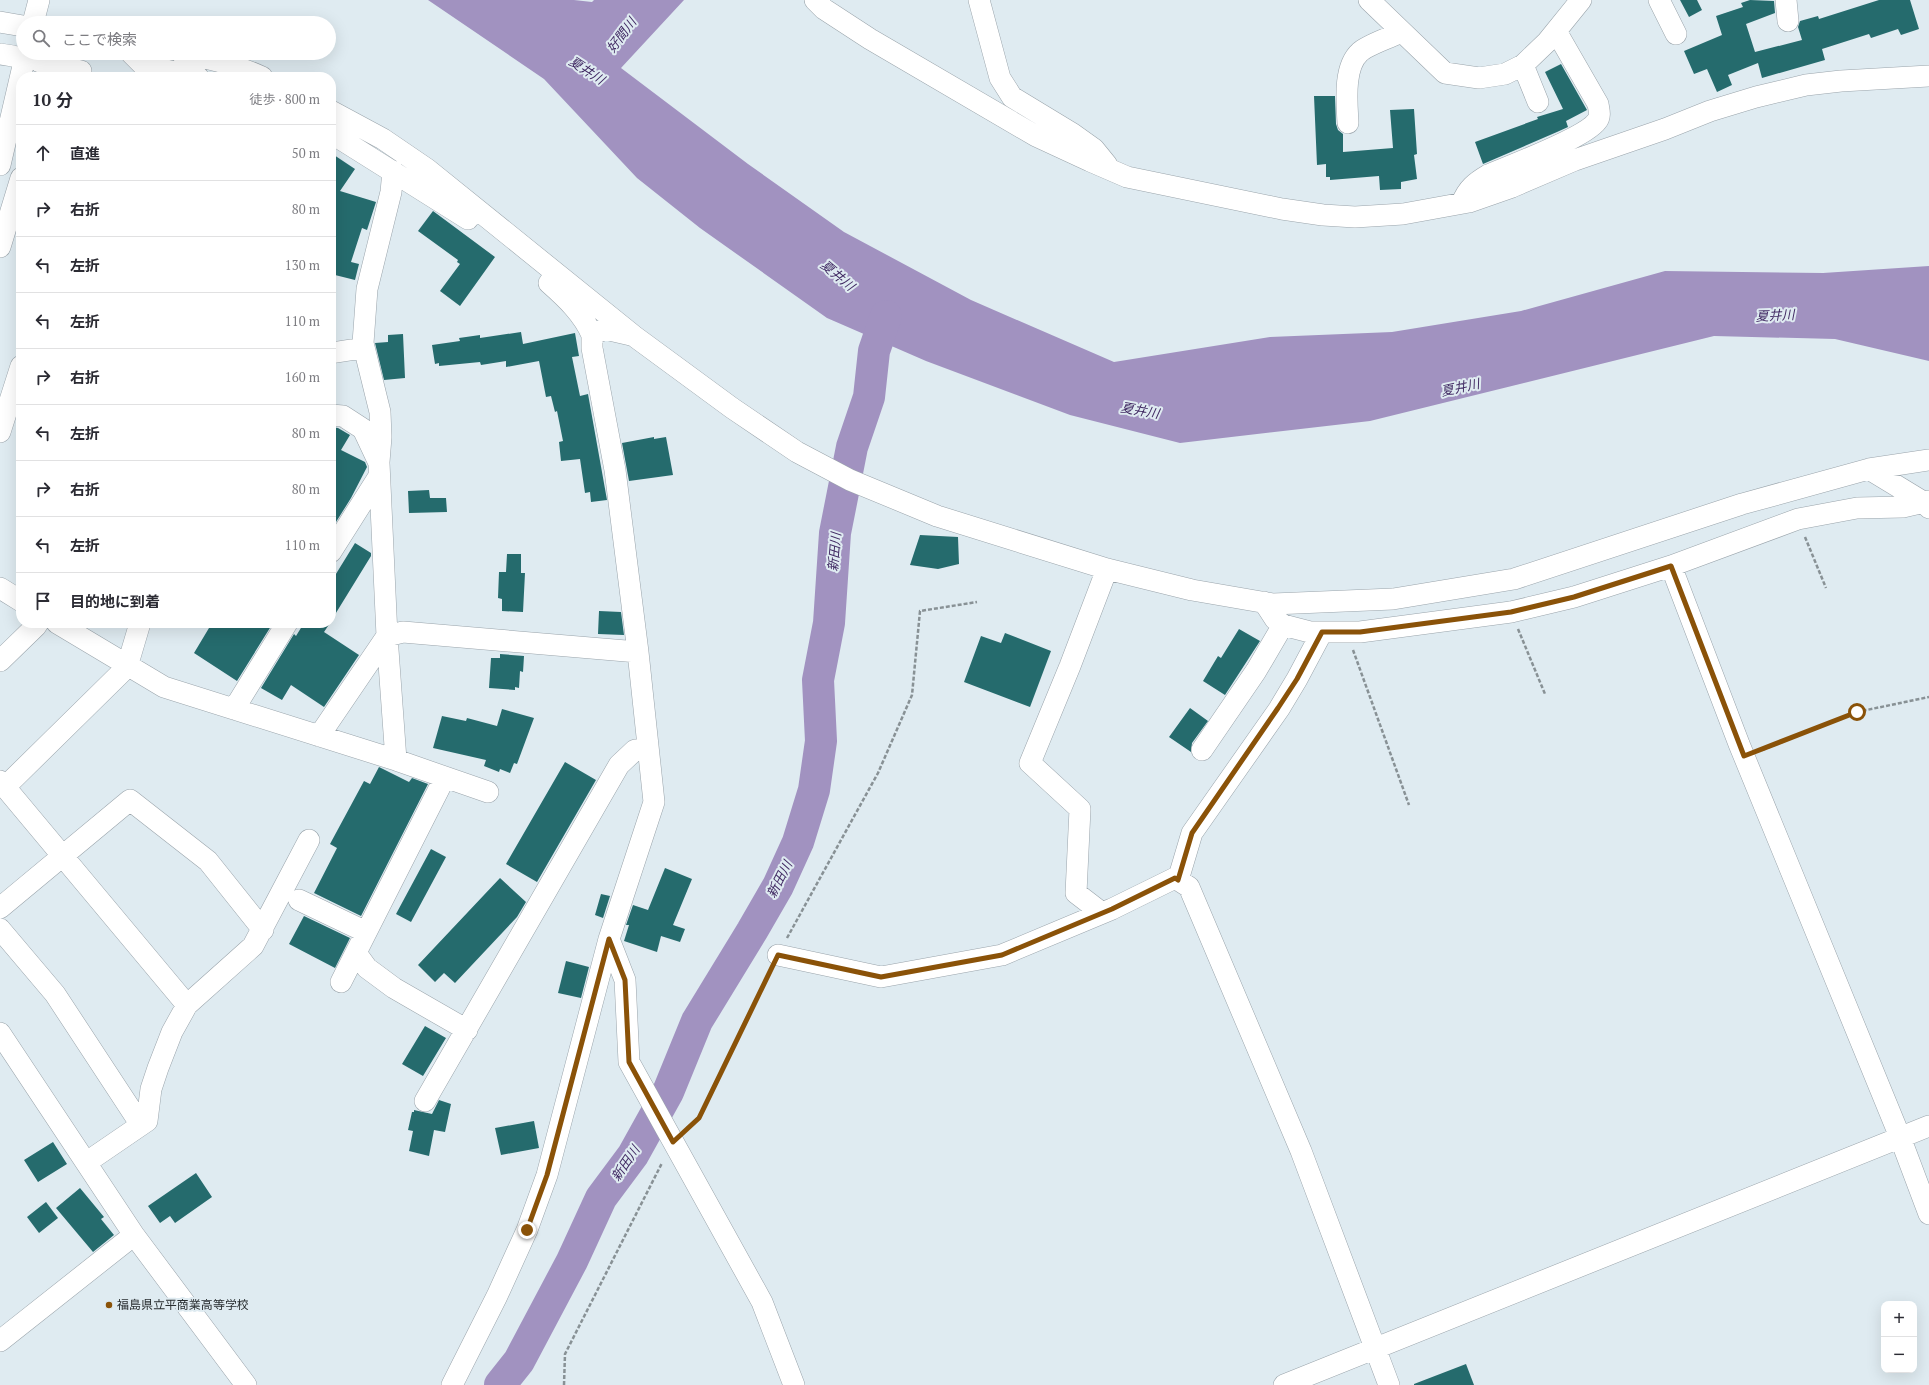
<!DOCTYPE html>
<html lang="ja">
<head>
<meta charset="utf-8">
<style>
	body { margin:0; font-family:"PT Serif","Noto Sans JP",serif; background:#f7f7f7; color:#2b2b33 }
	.controls { position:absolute; right:12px; bottom:12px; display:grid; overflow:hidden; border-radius:8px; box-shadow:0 4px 16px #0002 }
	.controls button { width:36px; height:36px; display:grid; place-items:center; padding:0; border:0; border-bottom:1px solid #e1e1e2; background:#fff; color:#2b2b33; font:20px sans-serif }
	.stop { position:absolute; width:12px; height:12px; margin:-9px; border:3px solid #8a5208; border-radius:50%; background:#fff }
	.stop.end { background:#8a5208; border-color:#fff; box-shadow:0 1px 4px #0008 }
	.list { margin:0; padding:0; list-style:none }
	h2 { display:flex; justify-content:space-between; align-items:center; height:52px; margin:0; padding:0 16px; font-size:17px }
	h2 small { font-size:13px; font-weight:400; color:#7c7c81 }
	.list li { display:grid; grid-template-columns:26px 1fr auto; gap:12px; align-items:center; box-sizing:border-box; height:56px; padding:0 16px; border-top:1px solid #e1e1e2 }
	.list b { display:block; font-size:15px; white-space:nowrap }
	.list em { font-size:13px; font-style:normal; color:#7c7c81 }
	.icon { flex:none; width:22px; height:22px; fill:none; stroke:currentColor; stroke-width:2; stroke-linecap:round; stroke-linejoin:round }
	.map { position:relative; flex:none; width:1929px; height:1385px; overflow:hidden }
	.search { position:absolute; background:#fff; box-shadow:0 4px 16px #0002; left:16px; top:16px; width:320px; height:44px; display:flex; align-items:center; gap:10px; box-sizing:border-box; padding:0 14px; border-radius:22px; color:#7c7c81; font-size:15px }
	.panel { position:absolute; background:#fff; box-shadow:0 4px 16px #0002; left:16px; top:72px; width:320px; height:556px; border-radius:16px }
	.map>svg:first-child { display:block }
</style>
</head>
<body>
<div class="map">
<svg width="1929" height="1385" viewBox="0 0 1929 1385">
	<rect width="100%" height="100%" fill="#dfebf1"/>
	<path fill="#a192c0" d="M428,0H574L592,2L594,0H684L621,68L748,164L844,232L971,300L1114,362L1270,337L1392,332L1521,311L1665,271L1823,273L1929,266V361L1835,339L1714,336L1370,421L1180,443L1070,415L926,361L827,318L700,228L637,178L544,79Z"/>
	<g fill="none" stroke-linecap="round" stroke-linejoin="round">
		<path stroke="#a192c0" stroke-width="32" d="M500,1385L519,1361L572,1261L601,1198L633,1155L668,1092L697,1021L752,931L778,886L798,842L814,790L821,741L818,680L829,623L835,533L852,447L869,397L874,351L886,316"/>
	</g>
	<path fill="#256b6d" d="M1680,0H1697L1702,10L1689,17Z
		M1750,0L1774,1L1775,13L1746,24L1755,52L1802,40L1798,27L1800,21L1818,16L1819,19L1879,0H1910L1919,29L1901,35L1898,29L1871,38L1869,34L1822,49L1825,60L1762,78L1758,63L1728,75L1732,85L1717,92L1707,69L1694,74L1684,51L1722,35L1716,16L1743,7L1741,3Z
		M1561,64L1587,110L1566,121L1568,127L1557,132L1483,164L1475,142L1538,119L1537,117L1563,109L1545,72Z
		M1314,96H1335L1336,124L1338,130L1343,134V152L1393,148L1390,110L1414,109L1417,154L1414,155L1417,179L1401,182V189L1380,190L1379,176L1330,180V177H1326V164L1317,165Z
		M331,153L355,169L340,191L376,202L367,230L362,228L351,262L359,264L355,280L331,274Z
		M433,211L495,257L460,306L440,291L460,264L457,262L458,260L418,231Z
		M521,332L523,344L575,333L579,356L572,357L580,396L588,394L607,500L591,502L590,492L585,493L580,459L561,461L559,442L563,441L557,411L555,412L551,396L546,397L539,361L506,367V361L481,365L480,362L439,366V363L435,364L432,345L460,341L459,338L480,335V338Z
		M403,334L405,378L384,380L375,343L388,342V335Z
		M331,427L338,428L350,435L341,450L365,462L367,467L351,498L331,530Z
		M654,437V439L666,437L673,475L629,481L622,443Z
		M429,490L430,498H446L447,512L409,513L408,491Z
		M920,535L958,537L959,564L938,569L910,565Z
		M355,543L371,553V556L331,621V582Z
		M507,554H521V573H525L523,612L502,611V599L498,598L499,572H506Z
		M599,611L621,612L624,635L598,634Z
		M212,623H273L237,681L194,653Z
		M304,623H330L324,632L359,655L324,707L291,685L282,700L261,688L294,634L296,636Z
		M1239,629L1260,641L1225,695L1203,681L1218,656L1221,658Z
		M1005,633L1051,651L1030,707L964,682L981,636L1001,643Z
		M500,654L524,656L523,672L520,671L519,688L515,687V690L489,688L491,658H500Z
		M1190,708L1208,721L1192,743L1191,752L1169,737Z
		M502,709L534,718L517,764L514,763L510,773L500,769L499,772L484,766L486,760L433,748L442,716L466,721L467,718L497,726Z
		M565,762L596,780L537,882L506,864Z
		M379,767L409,782L412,778L428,784L361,916L314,893L337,848L330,844L364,781L370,784Z
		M431,849L446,857L411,922L396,914Z
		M665,868L692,879L673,925L685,929L680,942L661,936L657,952L624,941L629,925H626L633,905L648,910Z
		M500,878L526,902L517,917L455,983L444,973L435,982L418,965Z
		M601,894L610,896L603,918L595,915Z
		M304,916L350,938L335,968L289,944Z
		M566,961L589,967L581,998L558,993Z
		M425,1026L446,1038L423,1076L402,1064Z
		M439,1100L451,1104L445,1132L434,1130L429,1156L409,1151L413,1131L408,1130L412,1112H414V1110L432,1114Z
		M534,1121L539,1148L501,1155L495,1128Z
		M53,1142L67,1164L38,1182L24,1160Z
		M196,1173L212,1197L175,1223L170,1216L160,1223L148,1206Z
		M80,1188L104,1217L101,1219L114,1235L93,1252L56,1208Z
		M46,1202L58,1218L39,1233L27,1217Z
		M1466,1364L1474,1385H1414V1384Z"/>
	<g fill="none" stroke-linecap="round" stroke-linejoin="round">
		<g stroke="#9aa4ab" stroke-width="22">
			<path id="minor" d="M815,0L824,9L870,39L1036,136L1090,161L1127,177L1282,209L1323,215L1355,217L1403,214L1469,202L1512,187L1575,160L1665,129L1710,111L1756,97L1806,85L1841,81L1929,76
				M979,0L1000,78L1012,97L1073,134L1094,149L1107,165
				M1369,0L1445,73L1479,78L1505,74L1523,65L1547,42L1581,0
				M1659,0L1676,34
				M1786,0L1788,21
				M0,22L23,26
				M33,23L39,0
				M131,53L143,65L198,77
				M181,53C210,58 236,65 262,77
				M0,54L13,56
				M40,62L81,71
				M1523,65L1538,102
				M331,111L383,139L427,169L634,336L732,408L797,452L850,480L937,516L1107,569L1192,590L1273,604L1393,599L1514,579L1742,504L1869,469L1929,460
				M1348,123C1347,103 1343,67 1360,52C1367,45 1391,37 1402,32
				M331,133L468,219
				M0,165L26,53
				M1462,203C1467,189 1476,182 1488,175C1509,166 1585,138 1597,121C1601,116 1599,110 1598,104L1556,31
				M0,247L21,178
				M549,283C566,298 583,314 592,335
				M631,335L605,329L592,335V348L615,470L638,652L654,802L609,939L625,980L629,1062L762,1302L794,1385
				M331,353L363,348
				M331,415L343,416L363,429L379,463L387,636L396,760
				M0,432L21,366
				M379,462L381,437L380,412L363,343L367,289L391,192L393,171
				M1869,469L1925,503L1929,508
				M1929,501L1903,507L1857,508L1798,519L1671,566L1739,744L1900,1137L1929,1214
				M331,552L379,476
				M0,588L21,601
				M1264,602L1275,619L1283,625L1310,632H1360L1511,612L1574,597L1671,566
				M57,623L164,687L396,760L488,792
				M0,661L36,626L38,623
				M234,709L287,623
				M319,736L387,636L403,632L638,652
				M1202,750L1256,671L1283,625
				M0,781L187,1005
				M5,787L127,667L140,623
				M1178,880L1192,833L1279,709L1297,679L1322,632
				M299,900L366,932
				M0,908L130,800L208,861L263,930
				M1102,913L1076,893L1080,809L1030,763L1070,666L1107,569
				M0,929L55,994L141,1125
				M356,953L367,968L394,988L467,1030
				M778,955L881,977L1002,955L1112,909L1175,878L1189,887L1301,1151L1389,1385
				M341,982L445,777
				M0,1033L134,1235L246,1385
				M425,1101L619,765L635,750L647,748
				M87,1162L147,1121L151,1089L158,1068L172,1032L187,1005L253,946L309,840
				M0,1341L134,1235
				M452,1385L497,1296L527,1230L547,1175L609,939
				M1284,1385L1929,1126"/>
		</g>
		<path stroke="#889195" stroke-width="2.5" stroke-dasharray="4 2" stroke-linecap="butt" d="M1805,537L1826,588
			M1518,629L1545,694
			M1353,650L1409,805
			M1762,750L1857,712L1929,697
			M787,938L878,773L912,695L920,611L977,602
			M687,1128L699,1117L770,971
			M564,1385L565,1354L662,1163"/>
		<use href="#minor" stroke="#fff" stroke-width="21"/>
	</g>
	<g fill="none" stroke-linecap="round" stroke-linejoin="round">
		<path stroke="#8a5208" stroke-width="5" d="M527,1230L547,1175L609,939L625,980L629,1062L673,1142L699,1118L778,955L881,977L1002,955L1112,909L1175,878L1178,880L1192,833L1278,708L1297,679L1322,632H1360L1511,612L1574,597L1671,566L1744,756L1857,712"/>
	</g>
	<circle fill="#8a5208" stroke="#dfebf1" stroke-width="1.5" cx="109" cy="1305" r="4"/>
	<g text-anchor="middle" stroke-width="4" stroke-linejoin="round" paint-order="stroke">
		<g font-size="12" fill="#292e30" stroke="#dfebf1" text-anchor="start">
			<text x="117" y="1309">福島県立平商業高等学校</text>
		</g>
		<g font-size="13" font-style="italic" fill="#412a63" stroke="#dfebf1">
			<text transform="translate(621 35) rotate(-53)" y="5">好間川</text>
			<text transform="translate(587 70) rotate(33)" y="5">夏井川</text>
			<text transform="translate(838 275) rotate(40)" y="5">夏井川</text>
			<text transform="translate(1775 315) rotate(-3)" y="5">夏井川</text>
			<text transform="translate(1460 387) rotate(-12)" y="5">夏井川</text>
			<text transform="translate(1140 410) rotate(10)" y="5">夏井川</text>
			<text transform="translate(834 552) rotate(-85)" y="5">新田川</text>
			<text transform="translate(779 879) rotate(-63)" y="5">新田川</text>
			<text transform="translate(625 1163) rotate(-56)" y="5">新田川</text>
		</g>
	</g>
</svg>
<div class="controls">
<button>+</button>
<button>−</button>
</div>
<div class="stop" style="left:1857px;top:712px"></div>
<div class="stop end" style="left:527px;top:1230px"></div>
<div class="search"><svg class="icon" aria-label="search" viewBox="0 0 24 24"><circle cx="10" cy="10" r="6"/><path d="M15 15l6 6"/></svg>ここで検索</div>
<section class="panel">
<h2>10 分<small>徒歩 · 800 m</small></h2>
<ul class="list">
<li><svg class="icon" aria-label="ahead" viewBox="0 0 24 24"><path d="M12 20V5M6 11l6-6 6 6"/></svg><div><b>直進</b></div><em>50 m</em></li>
<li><svg class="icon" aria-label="right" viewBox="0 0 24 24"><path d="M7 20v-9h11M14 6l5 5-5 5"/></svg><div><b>右折</b></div><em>80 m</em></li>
<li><svg class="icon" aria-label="left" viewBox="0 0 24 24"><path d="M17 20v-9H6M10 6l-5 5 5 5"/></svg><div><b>左折</b></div><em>130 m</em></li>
<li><svg class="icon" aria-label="left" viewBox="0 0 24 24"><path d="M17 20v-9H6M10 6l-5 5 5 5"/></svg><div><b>左折</b></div><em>110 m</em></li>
<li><svg class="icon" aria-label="right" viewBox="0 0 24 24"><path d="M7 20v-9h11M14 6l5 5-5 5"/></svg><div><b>右折</b></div><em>160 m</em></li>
<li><svg class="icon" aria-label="left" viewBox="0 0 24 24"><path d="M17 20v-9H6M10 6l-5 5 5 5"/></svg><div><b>左折</b></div><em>80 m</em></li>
<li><svg class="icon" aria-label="right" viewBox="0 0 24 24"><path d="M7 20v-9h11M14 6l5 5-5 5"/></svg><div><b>右折</b></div><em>80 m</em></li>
<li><svg class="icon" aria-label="left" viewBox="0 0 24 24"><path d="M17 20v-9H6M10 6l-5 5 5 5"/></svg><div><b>左折</b></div><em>110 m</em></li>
<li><svg class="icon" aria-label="arrive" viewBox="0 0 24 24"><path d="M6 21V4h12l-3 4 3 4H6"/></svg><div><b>目的地に到着</b></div></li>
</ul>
</section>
</div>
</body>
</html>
